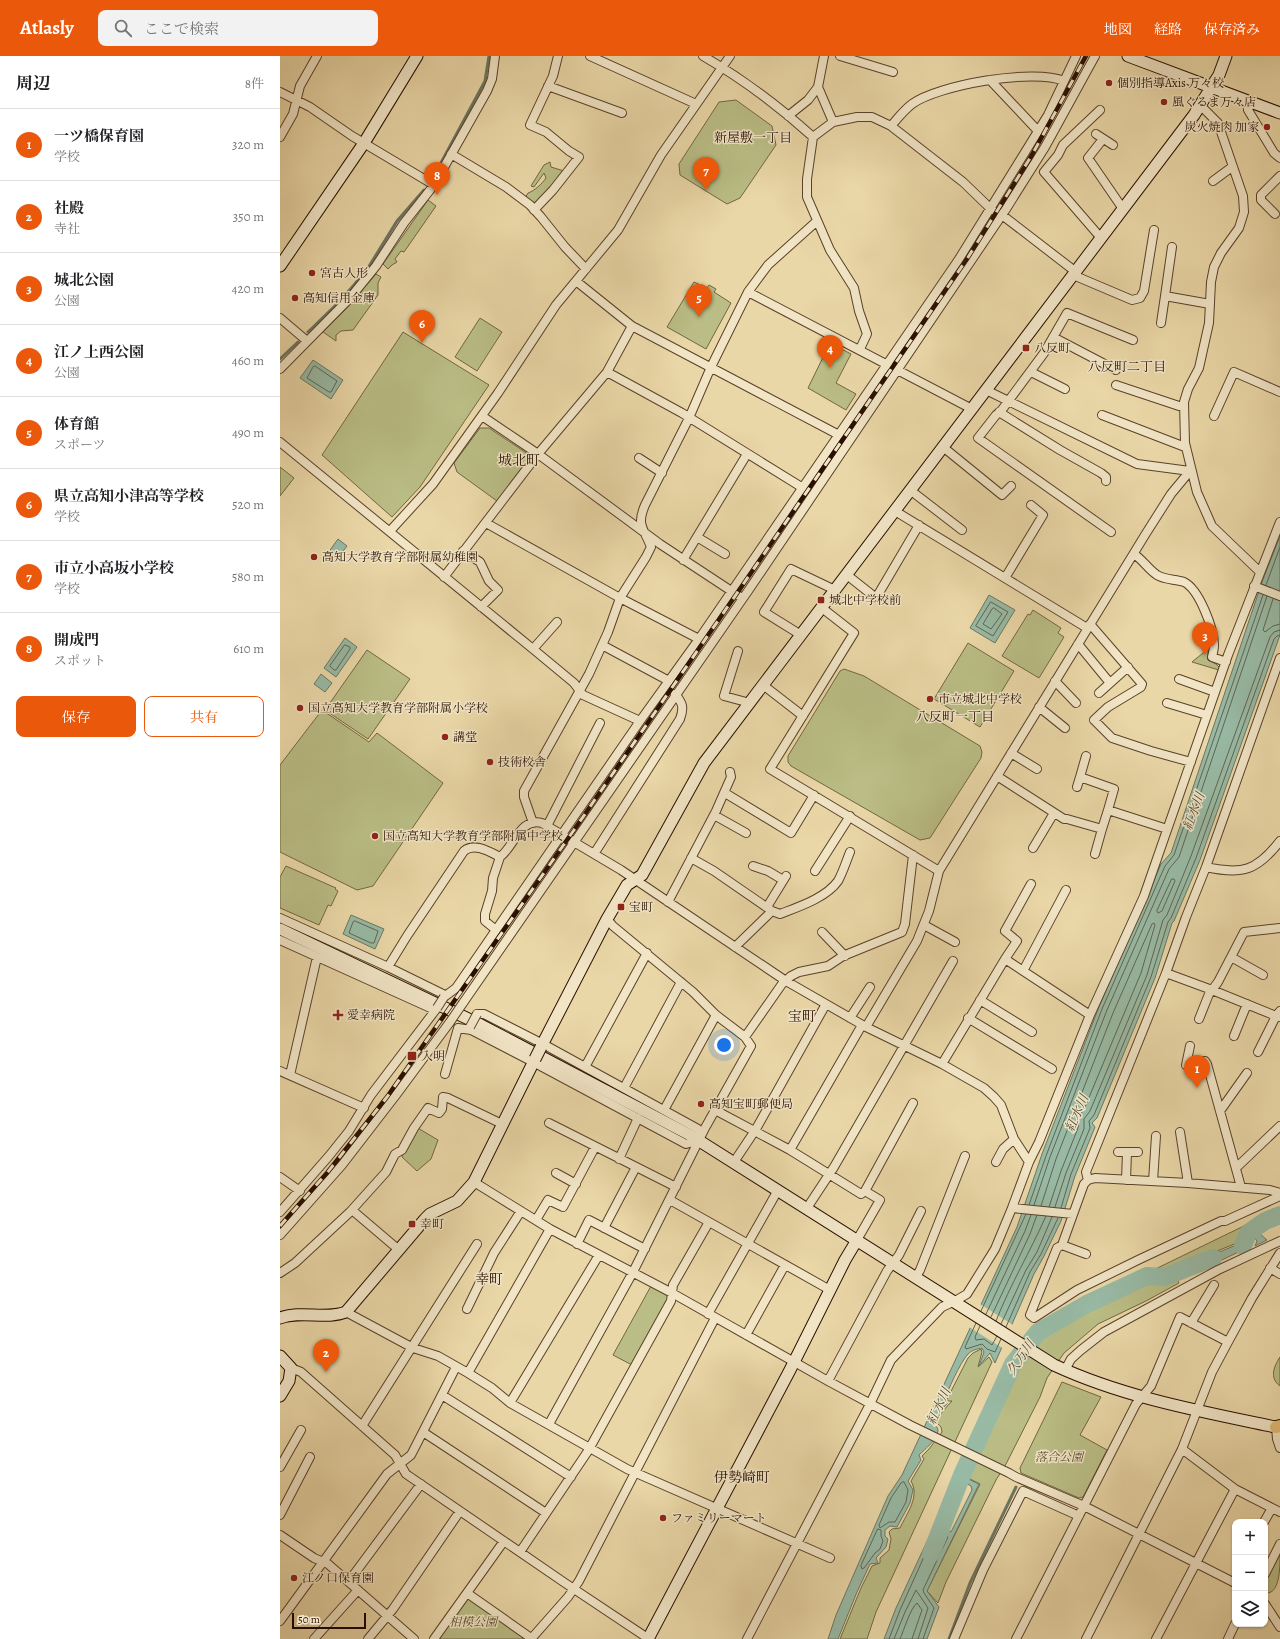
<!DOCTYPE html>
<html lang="ja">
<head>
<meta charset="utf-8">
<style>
	body { margin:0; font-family:Alegreya,"Noto Serif JP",serif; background:#f2f2f2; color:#202124 }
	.controls { position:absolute; right:12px; bottom:12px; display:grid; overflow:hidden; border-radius:8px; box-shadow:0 1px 3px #0004 }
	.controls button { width:36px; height:36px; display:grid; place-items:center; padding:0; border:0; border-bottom:1px solid #e0e0e0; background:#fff; color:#202124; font:20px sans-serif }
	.scale { position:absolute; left:12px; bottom:10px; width:74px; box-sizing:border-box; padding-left:4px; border:2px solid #290f00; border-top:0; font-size:11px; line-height:14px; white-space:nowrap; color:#290f00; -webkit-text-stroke:3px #f1e5c6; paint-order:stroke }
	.you { position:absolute; left:444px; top:989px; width:14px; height:14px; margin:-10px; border:3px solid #fff; border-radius:50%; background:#1a73e8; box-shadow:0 0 0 6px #1a73e833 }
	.badge { display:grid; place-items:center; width:26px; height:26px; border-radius:50%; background:#ea580c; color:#fff; font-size:13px; font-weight:700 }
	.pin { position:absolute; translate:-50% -33px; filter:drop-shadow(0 1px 2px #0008) }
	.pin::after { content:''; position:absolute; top:21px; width:14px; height:12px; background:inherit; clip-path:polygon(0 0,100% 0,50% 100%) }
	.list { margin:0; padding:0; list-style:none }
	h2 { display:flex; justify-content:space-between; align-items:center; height:52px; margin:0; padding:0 16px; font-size:17px }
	h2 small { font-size:13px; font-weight:400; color:#757577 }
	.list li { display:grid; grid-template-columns:26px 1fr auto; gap:12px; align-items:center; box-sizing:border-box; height:72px; padding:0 16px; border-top:1px solid #e0e0e0 }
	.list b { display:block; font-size:15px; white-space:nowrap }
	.list p { margin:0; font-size:13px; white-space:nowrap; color:#757577 }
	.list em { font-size:13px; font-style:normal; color:#757577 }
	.actions { display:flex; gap:8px; padding:12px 16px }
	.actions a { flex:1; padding:9px 0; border:1px solid #ea580c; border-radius:8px; text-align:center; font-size:14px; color:#ea580c }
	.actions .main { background:#ea580c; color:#fff }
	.icon { flex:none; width:22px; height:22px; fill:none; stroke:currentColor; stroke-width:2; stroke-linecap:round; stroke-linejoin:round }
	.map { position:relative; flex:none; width:1000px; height:1583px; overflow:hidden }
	header { display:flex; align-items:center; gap:24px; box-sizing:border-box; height:56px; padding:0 20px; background:#ea580c; color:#fff }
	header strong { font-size:19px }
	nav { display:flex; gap:22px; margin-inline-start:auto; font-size:14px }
	.search { width:280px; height:36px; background:#f2f2f2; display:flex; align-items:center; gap:10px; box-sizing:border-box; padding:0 14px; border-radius:8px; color:#757577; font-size:15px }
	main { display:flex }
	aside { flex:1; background:#fff }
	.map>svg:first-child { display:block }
</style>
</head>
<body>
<header>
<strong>Atlasly</strong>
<div class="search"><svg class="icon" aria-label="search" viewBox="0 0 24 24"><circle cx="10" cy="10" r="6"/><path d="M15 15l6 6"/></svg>ここで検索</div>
<nav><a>地図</a><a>経路</a><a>保存済み</a></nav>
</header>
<main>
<aside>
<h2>周辺<small>8件</small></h2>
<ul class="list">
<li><span class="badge">1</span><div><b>一ツ橋保育園</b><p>学校</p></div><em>320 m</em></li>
<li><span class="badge">2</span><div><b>社殿</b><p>寺社</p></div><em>350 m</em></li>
<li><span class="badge">3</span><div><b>城北公園</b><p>公園</p></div><em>420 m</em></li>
<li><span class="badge">4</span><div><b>江ノ上西公園</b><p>公園</p></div><em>460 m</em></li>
<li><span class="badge">5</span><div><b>体育館</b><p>スポーツ</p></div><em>490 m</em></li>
<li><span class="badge">6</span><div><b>県立高知小津高等学校</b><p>学校</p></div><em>520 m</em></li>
<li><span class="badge">7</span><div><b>市立小高坂小学校</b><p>学校</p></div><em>580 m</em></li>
<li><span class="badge">8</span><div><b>開成門</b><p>スポット</p></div><em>610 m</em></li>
</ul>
<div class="actions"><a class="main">保存</a><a>共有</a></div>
</aside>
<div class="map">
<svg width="1000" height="1583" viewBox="0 0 1000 1583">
	<rect width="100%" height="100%" fill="#ead7a7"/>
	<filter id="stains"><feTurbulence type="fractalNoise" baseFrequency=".005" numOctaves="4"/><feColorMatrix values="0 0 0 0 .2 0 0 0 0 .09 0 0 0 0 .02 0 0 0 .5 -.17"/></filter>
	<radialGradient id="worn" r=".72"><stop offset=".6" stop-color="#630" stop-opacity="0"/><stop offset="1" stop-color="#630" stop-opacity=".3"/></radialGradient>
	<path fill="#babd85" stroke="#726642" d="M456,44L492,70L496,89L460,142L447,148L400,119L399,108L439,46Z
		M270,106L271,111L284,115L255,151L245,142L248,137C254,135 262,128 266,122L264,117L254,131L251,130L264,109Z
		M148,144L156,150L124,196L121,195L115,203L117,206L112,209L108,213L103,208Z
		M96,218L101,221L98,227V239L73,274L61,275L56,279V285L43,276L65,254Z
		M414,226L427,232L429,229L436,233L434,236L451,247L426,293L387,271Z
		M200,262L222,276L197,315L175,301Z
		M123,276L209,329L140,431L112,461L42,399Z
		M550,287L571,298L556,327L576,338L566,354L528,332Z
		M200,372H209L248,398L250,401L217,445L177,416L174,407Z
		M0,411L14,422L0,440Z
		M753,554L781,572L778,577L784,581L759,622L722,600L748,558L750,559Z
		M688,587L734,615L700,671L654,643Z
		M928,593V604L936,608L940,612L939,614L912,606Z
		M87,594L130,623L88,683L45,654Z
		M564,613L584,620L700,690L702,696L701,702L650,782L640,784L511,710L508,706V700L560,615Z
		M42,654L89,686L97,677L163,727L93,830L77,834L0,796V709Z
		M6,810L56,832L55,833L58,835L51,850L48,849L39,869L0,852V821Z
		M136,1071L158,1084L151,1103L137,1115L122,1101L126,1089Z
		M970,1167L972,1168L962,1173V1185L912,1205L909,1209L883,1218L863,1219Z
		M908,1213L907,1217L898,1225L899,1227L866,1245L818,1268L784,1297L767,1322L760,1341L726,1408L716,1424L666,1526L658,1547L647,1535L700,1428L684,1420L732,1321V1315L764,1275L862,1226L878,1224Z
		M371,1230L387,1239L388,1244L352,1309L333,1299Z
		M701,1293L702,1296L698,1311L709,1301L712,1306L596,1556L587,1583H560L581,1532L592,1510L600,1507V1502L609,1494L611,1483L609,1476L612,1473L620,1472C627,1457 640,1441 631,1425L644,1403L642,1400L649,1393L662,1376L661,1371L657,1367L662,1356L672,1345H666L688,1302L693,1297Z
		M1000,1301V1330C989,1322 994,1310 1000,1301Z
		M782,1326L821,1341L800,1379L827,1394L803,1441L799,1442L741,1417L740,1412Z
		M1000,1499C1000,1512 1000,1539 985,1537V1523Z
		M186,1543L192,1544L244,1581L242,1583H159Z"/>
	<path fill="#98baa5" stroke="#6c7663" d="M33,304L63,324L51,343L20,322Z
		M1000,480V579L920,804L894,865L892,867L875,922L817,1062L812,1067L815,1071L795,1120L781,1165L764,1200L754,1218L715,1307L710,1297L699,1310L704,1296L702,1292C697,1293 692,1294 688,1298C680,1307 667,1335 664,1347H668L661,1354L653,1366C655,1370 658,1371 658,1374C659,1382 644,1394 639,1399L641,1404L628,1425L633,1434L630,1447L617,1471L610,1470L605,1474V1480L608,1483L606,1491L596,1502L598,1507L590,1508L577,1536L558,1583H548L556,1559L608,1440L622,1419L737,1171L762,1098L819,951L881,808L891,797L982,526Z
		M58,483L67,490L57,503L48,497Z
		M709,539L735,554L715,587L690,572Z
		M65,582L77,591L56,621L44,612Z
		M41,618L52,627L45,636L34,628Z
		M71,859L104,873L95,893L63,878Z
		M1000,1154V1164L989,1170L983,1162Z
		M973,1167L979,1177L987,1184L975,1190L977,1185L974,1181L968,1187L969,1191L902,1223L908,1218L913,1207L961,1187L963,1180L960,1175Z
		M684,1421L699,1428L647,1535L659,1551L647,1583H604L616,1552L649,1481L650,1488L657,1477L665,1472L671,1476L692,1434L691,1430L684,1426Z"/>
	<path fill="#ead7a7" d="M700,1248L733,1269L724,1293L689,1271Z"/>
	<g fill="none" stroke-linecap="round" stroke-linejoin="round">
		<path stroke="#606452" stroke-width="1" d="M35,310L57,325L51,336H49L27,322L33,311Z
			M986,529L1000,491
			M993,543L983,574L985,576L993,570L1000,568
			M711,546L728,556L713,580L696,570Z
			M714,552L722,558L711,573L703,568L712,553Z
			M65,589L70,591V593L56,614H54L50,610Z
			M892,823H894L895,825L882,855L878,857L877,855Z
			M75,865L98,875L94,887H91L69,877L73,866Z
			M749,1149L766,1100L822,953L885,810L894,799L983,539
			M754,1149L770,1101L827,954L889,813L899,801L987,540
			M761,1150L776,1103L833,957L872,868L874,867L875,869L861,917L805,1051L799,1061L798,1072L781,1115L769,1151
			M775,1151L786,1117L804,1073V1063L810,1055L867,919L883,864L887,859L911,800L990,581L994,576L1000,574
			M781,1152L791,1118L810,1072L809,1065L814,1059L871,921L888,866L891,862L916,802L994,583L997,580L1000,579
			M701,1255L746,1158
			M706,1258L745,1175L751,1159
			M711,1261L750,1178L757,1159
			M716,1265C730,1229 750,1196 766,1160
			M696,1267L685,1291L686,1293L702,1288L707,1293L715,1296L721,1283
			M721,1268L746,1214L757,1196L772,1161
			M700,1270L695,1281L696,1284L704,1283L712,1289L717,1280
			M726,1271L750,1216L761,1198L778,1162
			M624,1426L628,1434L626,1446L615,1466H609L600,1472L599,1469L611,1442L621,1427Z
			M598,1473L601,1474V1480L603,1485L600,1493L595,1497L584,1512L582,1513L581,1510Z
			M609,1583L620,1554L648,1492C656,1489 658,1481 665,1478L668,1481L643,1534L644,1537L654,1552L643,1583
			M614,1583L625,1556L636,1534L648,1552L638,1583
			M620,1583C624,1574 630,1553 637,1547L642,1554L632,1583"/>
		<path stroke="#6c7663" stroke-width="3" d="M154,120L205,25L209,0
			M28,276L58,247L74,229L88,212L117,165L144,134
			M0,303L18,286
			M669,1583L690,1527L736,1431"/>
		<path stroke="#98baa5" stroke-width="18" d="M963,1190L968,1177L985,1165L1000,1159
			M651,1498L682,1419L733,1308L758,1276L807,1248L867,1220L884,1221L933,1202"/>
		<g stroke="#59412a" stroke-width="10">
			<path id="street" d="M310,0L416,48
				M423,0C461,22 501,52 533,81
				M544,0L538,31L553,66
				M560,0L613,16
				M710,24L758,75
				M268,30L342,57
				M0,36L30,51L72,80L154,129
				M971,46L968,54L994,97L1000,102
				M920,49L938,67L963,140L964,156L959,172L941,197L934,211L931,226L929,267L919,312L908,333L904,346L905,387L917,436L932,470L980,516
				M820,54L783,89L778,99L764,116L821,182
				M508,60L528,44L538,31
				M611,70C617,63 624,54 632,48C658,29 754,12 784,25
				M816,78L833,89
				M0,81L13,58L20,30L37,0
				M823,83L808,102L843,153
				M171,98L226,131L250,149L261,161L285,191L306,213
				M933,125L952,111
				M254,154L273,134L299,101L289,95L266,76L250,69L273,20L278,0
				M995,158L981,144V139L1000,120
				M892,191L885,240L930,248
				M793,219L852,244L860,242L864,235L874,174
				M296,225L352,270L559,379
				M468,236L692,353
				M0,262L27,285
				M881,267L885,240
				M773,281L836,314
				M580,293L587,278L579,255L574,232L550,194L527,141V123L533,81L553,66L577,61H592L611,70L683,126L711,153L722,159L796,216
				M0,313L70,242L96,210L124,167L154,129L207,35L212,23L215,0
				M327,316L402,357L523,432
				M751,316L785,333
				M836,329L899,350H904
				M706,334L857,408L910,415
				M719,356L780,394L821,417L826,421V425
				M822,359L905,391
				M202,360L258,398L380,488L462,542
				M934,360L954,316L1000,336
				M0,386L253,593L294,627L303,639L360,665
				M663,391L722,439L731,430
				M359,402L382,417
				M630,434L682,474
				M615,455L807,572
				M206,467L340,542L419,583
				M110,475L153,428L218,337L276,249L338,174L381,99L450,0
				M831,476L698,382L716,359L721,355L764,297L787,257L853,284
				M417,481L445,498
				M183,495L200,506L209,525L218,534L201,551
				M854,498C863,504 868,513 877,519C885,524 895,523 904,526C919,533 934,573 934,589C934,593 933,597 932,601L946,606
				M403,504L467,398
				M567,519L596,542L639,469
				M164,521L258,398L327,316L352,270
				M725,522L763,459L751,449
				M974,530L1000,540
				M542,552L574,577L490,713L659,815
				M810,568L862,628L861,631L828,651L814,664L832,682L871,695L911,706
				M521,579L484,556L511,513L555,534
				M798,588L830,627
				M322,589L389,625
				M253,593L277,566
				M458,595L444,640L470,647
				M899,623L935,636
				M775,625L796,647
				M483,629L523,660
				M819,637L848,611
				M887,647L927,659
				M759,651L785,672
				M731,697L757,713
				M806,700L800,721L834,733L828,754
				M717,720L784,763H787L822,773L828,754L887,773
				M797,731L800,721
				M445,737L511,777L534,739
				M434,759L466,777
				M253,767L244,741V735L309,618L328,576L340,542L366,501L371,491C364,472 356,470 365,449L409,362L431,311L468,236L488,209L537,165
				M267,770L320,667
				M753,792L774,757
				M314,798L400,663C404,652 403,647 395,638
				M815,798L822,773
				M411,802L434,815L492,855
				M473,810L488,815L503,824
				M926,811C962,819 977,815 1000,785
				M535,815L570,760
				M388,846L436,755L451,721L450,716
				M487,851L506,820
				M0,862L108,911L165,939
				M327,863L333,870L413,936L436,959L465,981L502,928L511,920L519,916L548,910L563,900L622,876L625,868L633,799
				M644,869L675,886
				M216,874L205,865V858L212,835L213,822L220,801
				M542,876L565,900
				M0,884L155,954
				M455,891L492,855L500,858C518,851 546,842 558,825C563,816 566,806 570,796
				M951,901L983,919
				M725,903L737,885L725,875L751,828
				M108,911L127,880L184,795C194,786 210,796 220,801C234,791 240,761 262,767L341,814L506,925L586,971L662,1008L704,1032L714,1041L721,1049L734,1083L749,1106
				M743,915L786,834
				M886,917L932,934L996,960L1000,955
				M164,941L176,932L360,665L419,583L679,203L768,59L796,0
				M700,944L752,976
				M183,947L468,535L726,153L765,91L815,0
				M570,962L590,931
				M688,962L772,1013
				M919,963L929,938L938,926L964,876L1000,872
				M190,971L191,974L195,976L253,1006L406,1088L420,1084L418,1073L263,988L204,958H197
				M586,971L637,885L649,855L659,815L865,479L891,438L910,415
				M954,980L967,948
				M910,990L906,1009L925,1005L927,1008L961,1131
				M978,996L996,960L1000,961
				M662,1008L725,903L810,959
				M305,1011L367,897
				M0,1015L84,1052
				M165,1018L178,972L191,974
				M10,1019L37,901
				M344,1032L401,926
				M384,1054L436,959
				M435,1054L510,1094L581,1138L585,1135L600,1144L577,1184
				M940,1055L967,1017
				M269,1067L396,1131
				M900,1076L908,1127
				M510,1094L582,969
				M838,1096H858
				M339,1103L358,1062
				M454,1106L476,1073L546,948
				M716,1106L723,1093L734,1083
				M956,1112L1000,1070
				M276,1117L296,1128
				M0,1121L20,1135
				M808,1124L806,1116L886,917L906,861L926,811L1000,602
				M846,1124L847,1096
				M873,1125L876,1080
				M194,1126L270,1173L392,1237L548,1325L630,1369L729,1417L736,1421L804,1450L955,1527
				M585,1135L633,1047
				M1000,1137L990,1134L908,1127L815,1122L808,1124L804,1128L782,1189L777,1192L750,1259L754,1262L797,1234L858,1204L941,1165H945L1000,1140
				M390,1144L550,1234
				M527,1152L554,1111L673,905
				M732,1152L793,1158
				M72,1154L119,1194
				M0,1156L49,1100L69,1075L91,1039L157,952
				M256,1164L268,1144L283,1151L315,1091
				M324,1172L356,1111
				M0,1179L62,1109L116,1039L170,966
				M297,1188L309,1164L365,1193
				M782,1189L806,1198
				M990,1212L1000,1218
				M0,1217L15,1207L70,1156L106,1116L115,1098L122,1094L134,1072L148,1052L159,1057L162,1053L163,1041L168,1042L222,1068
				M636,1221L640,1214L685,1100
				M187,1253L214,1197L241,1155
				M66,1256L133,1292L158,1300L188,1317L212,1332L230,1347L347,1413L550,1502
				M428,1258L498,1134
				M911,1267L934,1229
				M466,1279L505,1209
				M11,1312L21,1316L115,1399L126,1418L285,1527L369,1583
				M785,1314L791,1303L801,1294L824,1276L938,1214L1000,1185
				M188,1317L270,1173
				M548,1325L607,1215L619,1199L641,1155
				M162,1339L291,1421
				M230,1347L319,1199
				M269,1368L353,1216L425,1072L471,990L465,981
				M82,1370L197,1188
				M996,1371L997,1383L1000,1392
				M143,1376L266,1457
				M902,1393L955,1433L1000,1456
				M0,1411L21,1374
				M0,1459L30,1401
				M984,1466L992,1452
				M0,1479L34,1502L48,1508L134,1583
				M240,1496L308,1395L391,1245L393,1229L429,1166
				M985,1518L1000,1488
				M69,1525L141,1428
				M187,1537L251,1582
				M985,1548L1000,1571
				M0,1565L107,1418L131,1399L176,1311
				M34,1583L78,1534
				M88,1583L113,1553L180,1455
				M154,1583L224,1485
				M251,1583L288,1541L299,1525L435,1262
				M467,1583L590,1348L611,1304L662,1251L675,1245L687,1238L715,1193L732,1152L749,1106L759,1086L810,959L864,840L948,599L1000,466
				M674,1583L703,1514L743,1435L799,1460
				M736,1583L856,1348L871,1330L900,1261L948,1286
				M806,1583L902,1393L932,1316L948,1286L972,1242L1000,1197
				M876,1583L955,1433
				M948,1583L955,1568"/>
		</g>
		<g stroke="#290f00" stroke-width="13">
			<path id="secondary" d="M848,0L1000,57
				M0,210L84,87L137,0
				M0,873L201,969L410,1079L774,1309C845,1342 924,1356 1000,1372
				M261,991L327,863L347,829L362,819L424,707L914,59L939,19L946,0
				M0,1262C21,1254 46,1264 66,1256L145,1163L150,1158L177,1145L194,1126L255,1003
				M0,1300L11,1312L9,1325L0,1340
				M368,1583L510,1314L565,1204L577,1184"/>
		</g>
		<g stroke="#290f00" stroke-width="14">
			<path id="primary" d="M996,1371L1000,1370"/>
		</g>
		<use href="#street" stroke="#f1e5c6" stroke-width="8"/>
		<use href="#secondary" stroke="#f1e5c6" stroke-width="11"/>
		<use href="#primary" stroke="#e5bc74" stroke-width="12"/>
		<g stroke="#290f00" stroke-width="4.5">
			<path id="rail" d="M0,1170L47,1117L107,1041L294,774L687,203L752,99L806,0"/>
		</g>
		<use href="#rail" stroke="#f1e5c6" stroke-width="3" stroke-dasharray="9" stroke-linecap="butt"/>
		<g stroke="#59412a" stroke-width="10" stroke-linecap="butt">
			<path id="street-bridge" d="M157,952L164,941
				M170,966L183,947
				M190,971L197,958"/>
		</g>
		<g stroke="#290f00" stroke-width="13" stroke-linecap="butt">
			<path id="secondary-bridge" d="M255,1003L261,991"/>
		</g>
		<use href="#street-bridge" stroke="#f1e5c6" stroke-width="8"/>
		<use href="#secondary-bridge" stroke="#f1e5c6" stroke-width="11"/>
	</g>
	<g fill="#8f2418" stroke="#f1e5c6" stroke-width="1.5">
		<circle cx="829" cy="27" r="4"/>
		<circle cx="884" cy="46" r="4"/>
		<circle cx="987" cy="71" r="4"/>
		<circle cx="32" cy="217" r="4"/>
		<circle cx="15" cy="242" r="4"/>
		<rect x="742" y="288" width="8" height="8" rx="2"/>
		<circle cx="34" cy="501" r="4"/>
		<rect x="537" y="540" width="8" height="8" rx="2"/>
		<circle cx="650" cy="643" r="4"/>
		<circle cx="20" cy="652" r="4"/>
		<circle cx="165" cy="681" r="4"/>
		<circle cx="210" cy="706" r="4"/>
		<circle cx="95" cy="780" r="4"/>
		<rect x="337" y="847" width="8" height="8" rx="2"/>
		<path d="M56 953h4v4h4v4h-4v4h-4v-4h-4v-4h4z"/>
		<rect x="127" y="995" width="10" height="10" rx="2"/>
		<circle cx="421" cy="1048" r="4"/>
		<rect x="128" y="1164" width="8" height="8" rx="2"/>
		<circle cx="383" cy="1462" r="4"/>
		<circle cx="14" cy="1522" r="4"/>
	</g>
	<g text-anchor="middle" stroke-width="3" stroke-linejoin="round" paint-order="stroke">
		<g font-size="12" fill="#290f00" stroke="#f1e5c6" text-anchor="start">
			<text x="837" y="31">個別指導Axis 万々校</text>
			<text x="892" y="50">風ぐるま万々店</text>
			<text x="979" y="75" text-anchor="end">炭火焼肉 加家</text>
			<text x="40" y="221">宮古人形</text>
			<text x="23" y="246">高知信用金庫</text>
			<text x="754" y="296">八反町</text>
			<text x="42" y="505">高知大学教育学部附属幼稚園</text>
			<text x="549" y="548">城北中学校前</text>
			<text x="658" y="647">市立城北中学校</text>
			<text x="28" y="656">国立高知大学教育学部附属小学校</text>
			<text x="173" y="685">講堂</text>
			<text x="218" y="710">技術校舎</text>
			<text x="103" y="784">国立高知大学教育学部附属中学校</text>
			<text x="349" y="855">宝町</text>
			<text x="67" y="963">愛幸病院</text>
			<text x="141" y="1004">入明</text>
			<text x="429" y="1052">高知宝町郵便局</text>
			<text x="140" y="1172">幸町</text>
			<text x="391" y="1466">ファミリーマート</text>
			<text x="22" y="1526">江ノ口保育園</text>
		</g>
		<g font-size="12" font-style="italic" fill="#5c4c2f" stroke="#f1e5c6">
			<text x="779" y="1405">落合公園</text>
			<text x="193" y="1570">相模公園</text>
		</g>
		<g font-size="13" fill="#290f00" stroke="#f1e5c6">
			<text x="473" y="86">新屋敷一丁目</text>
			<text x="847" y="315">八反町二丁目</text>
			<text x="675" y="665">八反町一丁目</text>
		</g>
		<g font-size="13" font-style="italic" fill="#504b3a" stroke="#f1e5c6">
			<text transform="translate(913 755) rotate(-69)" y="5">紅水川</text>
			<text transform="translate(796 1057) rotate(-66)" y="5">紅水川</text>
			<text transform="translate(740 1301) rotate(-56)" y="5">久万川</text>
			<text transform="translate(658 1350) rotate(-65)" y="5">紅水川</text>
		</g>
		<g font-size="14" fill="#290f00" stroke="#f1e5c6">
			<text x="239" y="409">城北町</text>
			<text x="522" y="965">宝町</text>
			<text x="209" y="1228">幸町</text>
			<text x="462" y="1426">伊勢崎町</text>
		</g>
	</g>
	<rect width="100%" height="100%" filter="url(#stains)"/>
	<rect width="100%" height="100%" fill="url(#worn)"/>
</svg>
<div class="controls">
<button>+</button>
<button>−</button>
<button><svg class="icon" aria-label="layers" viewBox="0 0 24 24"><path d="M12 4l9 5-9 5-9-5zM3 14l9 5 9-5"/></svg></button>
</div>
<div class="scale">50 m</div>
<div class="you"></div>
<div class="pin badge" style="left:917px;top:1032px">1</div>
<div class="pin badge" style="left:46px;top:1316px">2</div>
<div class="pin badge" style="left:925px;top:599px">3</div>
<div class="pin badge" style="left:550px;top:312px">4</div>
<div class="pin badge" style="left:419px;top:261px">5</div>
<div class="pin badge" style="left:142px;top:287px">6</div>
<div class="pin badge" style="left:426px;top:134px">7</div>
<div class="pin badge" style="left:157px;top:139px">8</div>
</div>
</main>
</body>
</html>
